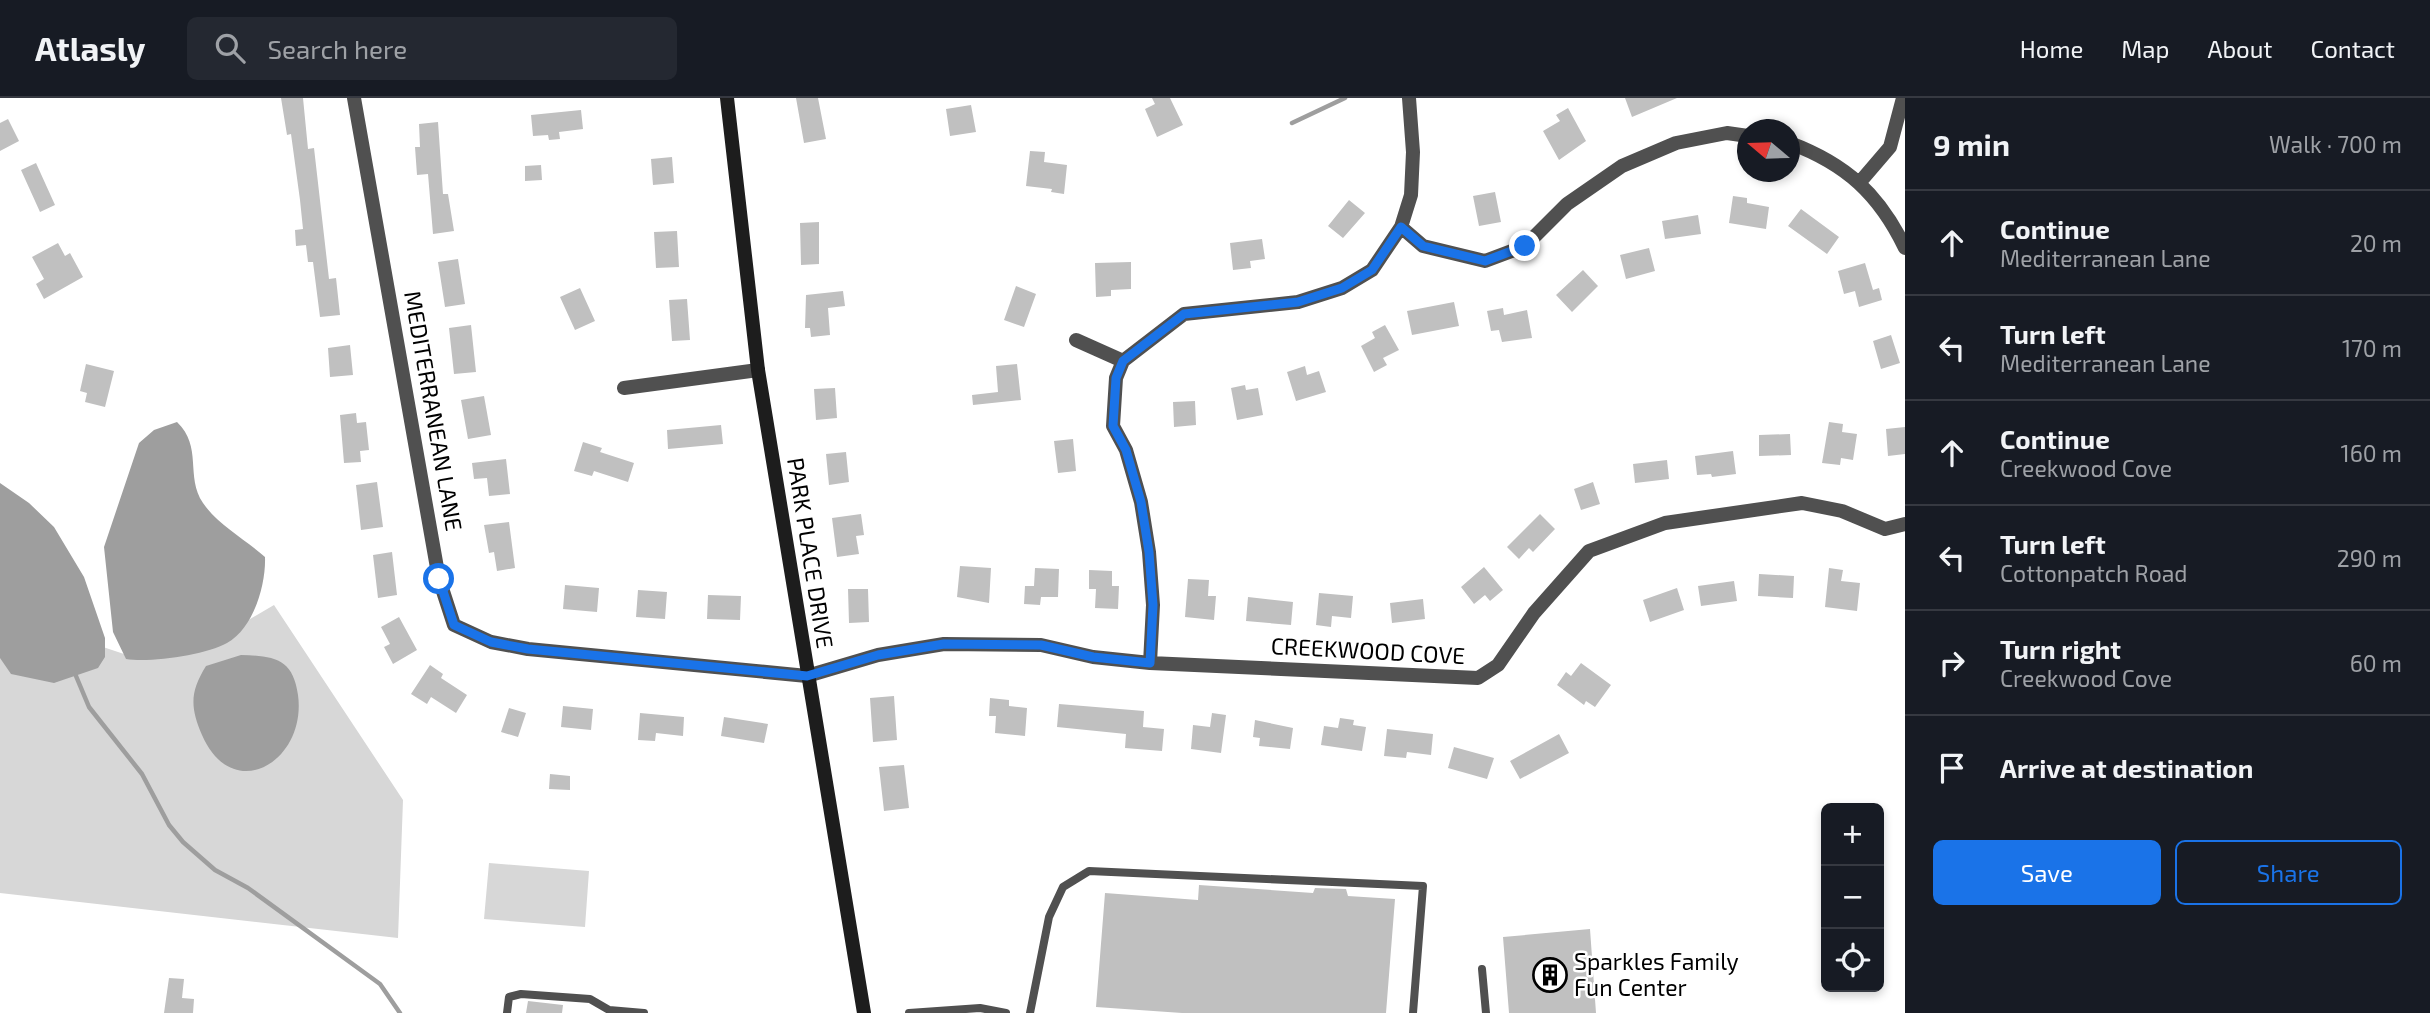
<!DOCTYPE html>
<html lang="en">
<head>
<meta charset="utf-8">
<style>
	body { margin:0; font-family:"Exo 2",sans-serif; background:#242831; color:#f1f3f6 }
	.controls { position:absolute; right:21px; bottom:21px; display:grid; overflow:hidden; border-radius:10px; box-shadow:0 4px 10px #0003 }
	.controls button { width:63px; height:63px; display:grid; place-items:center; padding:0; border:0; border-bottom:2px solid #363941; background:#171b24; color:#f1f3f6; font:35px sans-serif }
	.compass { position:absolute; left:1737px; top:21px; width:63px; height:63px; border-radius:50%; background:#171b24; box-shadow:0 4px 10px #0003; rotate:289deg }
	.stop { position:absolute; width:21px; height:21px; margin:-16px; border:5px solid #1a73e8; border-radius:50%; background:#fff }
	.stop.end { background:#1a73e8; border-color:#fff; box-shadow:0 2px 7px #0008 }
	.list { margin:0; padding:0; list-style:none }
	h2 { display:flex; justify-content:space-between; align-items:center; height:91px; margin:0; padding:0 28px; font-size:30px }
	h2 small { font-size:23px; font-weight:400; color:#9ea1a6 }
	.list li { display:grid; grid-template-columns:46px 1fr auto; gap:21px; align-items:center; box-sizing:border-box; height:105px; padding:0 28px; border-top:2px solid #363941 }
	.list b { display:block; font-size:26px; white-space:nowrap }
	.list p { margin:0; font-size:23px; white-space:nowrap; color:#9ea1a6 }
	.list em { font-size:23px; font-style:normal; color:#9ea1a6 }
	.actions { display:flex; gap:14px; padding:21px 28px }
	.actions a { flex:1; padding:16px 0; border:2px solid #1a73e8; border-radius:10px; text-align:center; font-size:24px; color:#1a73e8 }
	.actions .main { background:#1a73e8; color:#fff }
	.icon { flex:none; width:38px; height:38px; fill:none; stroke:currentColor; stroke-width:2; stroke-linecap:round; stroke-linejoin:round }
	.map { position:relative; flex:none; width:1905px; height:915px; overflow:hidden }
	header { display:flex; align-items:center; gap:42px; box-sizing:border-box; height:98px; padding:0 35px; background:#171b24; border-bottom:2px solid #363941 }
	header strong { font-size:33px }
	nav { display:flex; gap:38px; margin-inline-start:auto; font-size:24px }
	.search { width:490px; height:63px; background:#242831; display:flex; align-items:center; gap:18px; box-sizing:border-box; padding:0 24px; border-radius:10px; color:#9ea1a6; font-size:26px }
	main { display:flex }
	aside { flex:1; background:#171b24 }
	.map>svg:first-child { display:block }
</style>
</head>
<body>
<header>
<strong>Atlasly</strong>
<div class="search"><svg class="icon" aria-label="search" viewBox="0 0 24 24"><circle cx="10" cy="10" r="6"/><path d="M15 15l6 6"/></svg>Search here</div>
<nav><a>Home</a><a>Map</a><a>About</a><a>Contact</a></nav>
</header>
<main>
<div class="map">
<svg width="1905" height="915" viewBox="0 0 1905 915">
	<rect width="100%" height="100%" fill="#fff"/>
	<path fill="#d7d7d7" d="M274,507L403,702L398,840L0,795V540L100,548L127,557L199,551Z
		M489,765L589,773L585,829L484,821Z"/>
	<path fill="#9e9e9e" d="M177,324C203,349 185,378 203,405C218,427 245,441 265,459C266,486 254,530 227,545C206,557 150,565 126,561L113,534L104,449L139,345L154,332Z
		M0,385L29,405L54,429L84,479L105,540V559L98,570L54,585L11,576L0,560Z
		M241,557C275,558 293,561 298,597C307,663 233,708 202,637C190,609 190,594 206,568Z"/>
	<g fill="none" stroke-linecap="round" stroke-linejoin="round">
		<path stroke="#9e9e9e" stroke-width="4.5" d="M1292,25L1345,0
			M76,578L89,609L142,676L169,727L183,744L215,772L248,790L380,886L400,915"/>
	</g>
	<path fill="#c0c0c0" d="M281,0H303L308,51L314,50L329,181L336,180L340,217L320,219L313,164H308L306,147L296,148L295,132L303,131L300,102L291,36L287,37Z
		M796,0H818L826,41L804,45Z
		M1152,0H1170L1183,27L1157,39L1145,11L1155,6Z
		M1625,0H1677L1632,19Z
		M971,7L976,34L950,38L946,11Z
		M1568,10L1586,43L1559,62L1543,33L1560,23L1556,17Z
		M581,12L583,31L559,34L560,41L549,42L548,37L533,38L531,17Z
		M8,21L19,43L0,53V25Z
		M438,24L443,96H448L454,133L433,136L428,76L417,77L415,49H420L419,26Z
		M1030,53L1045,54L1044,64L1067,67L1064,96L1051,94L1052,91L1026,88Z
		M672,59L674,85L653,87L651,61Z
		M36,65L55,107L40,114L21,72Z
		M541,67L542,82L525,83V68Z
		M1495,94L1501,124L1479,128L1473,98Z
		M1733,98L1747,100V105L1769,109L1766,131L1729,125Z
		M1349,102L1365,115L1343,140L1328,128Z
		M1801,111L1839,139L1827,156L1788,128Z
		M1698,117L1701,136L1665,141L1662,123Z
		M819,124V166L801,167L800,125Z
		M677,133L679,169L656,170L654,134Z
		M1262,141L1265,161L1250,163L1251,170L1233,172L1230,145Z
		M58,145L65,158L70,155L83,179L44,201L36,186L44,181L32,159Z
		M1649,150L1655,173L1626,181L1620,157Z
		M458,161L465,206L445,209L438,164Z
		M1131,164V191L1111,192V198L1096,199L1095,165Z
		M1865,165L1873,192L1879,190L1882,202L1859,209L1855,193L1844,196L1838,173Z
		M1583,172L1598,188L1572,214L1556,197Z
		M1016,188L1036,196L1024,229L1004,222Z
		M580,190L595,223L575,232L560,199Z
		M843,193L845,208L828,210L830,237L811,239L810,230H805L806,197Z
		M687,201L690,242L672,243L669,202Z
		M1454,204L1459,228L1412,237L1407,213Z
		M1503,210L1504,217L1527,212L1532,240L1502,244L1499,232L1491,233L1487,213Z
		M471,227L476,274L454,276L449,230Z
		M1385,227L1399,252L1383,260L1387,267L1374,274L1361,248L1375,240L1372,234Z
		M1891,237L1900,265L1881,271L1873,243Z
		M350,247L353,277L330,279L328,250Z
		M86,266L114,273L105,309L85,304L87,295L80,293Z
		M1017,266L1021,302L973,307L972,297L998,294L996,268Z
		M1305,268L1307,277L1319,273L1326,294L1296,303L1287,274Z
		M1245,287L1246,292L1258,290L1263,317L1237,322L1231,290Z
		M835,290L837,320L816,322L814,291Z
		M484,298L491,337L468,341L461,302Z
		M1195,303L1196,327L1174,329L1173,304Z
		M356,315L357,325L366,324L369,352L360,353L361,364L344,365L340,317Z
		M1829,324L1843,326L1842,334L1857,336L1853,362L1841,360L1840,367L1822,365Z
		M721,327L723,346L668,351L667,332Z
		M1905,329V356L1888,358L1886,331Z
		M1790,336L1791,357L1759,358V337Z
		M1073,341L1076,373L1058,375L1054,343Z
		M583,344L602,350L600,354L634,365L628,384L594,373L592,378L574,373Z
		M1733,353L1736,376L1712,379L1711,376L1697,377L1695,358Z
		M846,354L849,384L829,387L826,356Z
		M506,361L510,396L489,398L487,380L474,381L472,365Z
		M1667,362L1669,381L1635,385L1633,366Z
		M377,384L383,429L361,432L356,387Z
		M1593,384L1600,406L1581,412L1574,391Z
		M861,416L864,437L856,438L859,456L837,459L832,420Z
		M1540,416L1555,431L1533,454L1529,450L1519,461L1507,449Z
		M509,424L515,470L497,473L494,454L489,455L484,427Z
		M392,454L397,497L378,500L373,457Z
		M960,468L991,470L989,505L957,499Z
		M1484,469L1503,492L1490,503L1485,497L1474,506L1461,489Z
		M1035,470L1059,471L1058,499H1041L1040,507L1024,506L1025,488H1034Z
		M1829,470L1843,472L1841,483L1860,485L1857,513L1825,509Z
		M1089,472L1112,473V488H1119L1118,511L1095,510L1096,491H1089Z
		M1759,476L1794,478L1793,500L1758,498Z
		M1188,481L1209,482L1208,498H1216L1214,522L1185,519Z
		M1734,483L1737,503L1701,508L1698,488Z
		M565,487L599,490L597,514L563,511Z
		M1677,490L1684,512L1650,524L1643,502Z
		M848,491H868L869,524L849,525Z
		M638,492L667,494L665,521L636,519Z
		M1319,495L1353,498L1351,520L1332,518L1331,529L1316,527Z
		M708,497L741,498L740,522L707,521Z
		M1248,499L1293,504L1291,527L1246,523Z
		M1423,501L1425,521L1392,525L1390,505Z
		M399,519L417,552L393,566L384,549L390,546L381,529Z
		M1581,565L1611,587L1595,609L1586,603L1584,607L1557,587L1566,574L1571,578Z
		M430,567L443,576L441,580L467,597L456,615L431,599L427,606L411,596Z
		M894,598L897,642L873,644L870,600Z
		M990,600L1009,602V608L1027,610L1025,638L995,635L996,618H989Z
		M1059,606L1144,613L1143,629L1164,631L1162,653L1125,650L1126,636L1057,629Z
		M563,608L593,611L591,632L561,629Z
		M509,610L526,615L518,639L501,634Z
		M640,615L684,619L683,638L656,635L655,643L638,642Z
		M1212,615L1226,617L1221,655L1191,651L1193,627L1210,629Z
		M724,619L768,626L764,645L721,638Z
		M1340,620L1354,622L1353,627L1366,629L1362,653L1321,647L1324,628L1338,630Z
		M1255,622L1293,630L1290,651L1259,648L1260,640L1253,639Z
		M1387,631L1433,636L1431,657L1407,654L1406,660L1384,658Z
		M1559,636L1569,655L1520,681L1510,663Z
		M1454,649L1494,660L1487,681L1448,670Z
		M904,667L909,710L884,713L879,669Z
		M550,676L570,678V692L549,691Z
		M1199,787L1313,795L1315,790L1346,791L1348,798L1395,801L1386,915H1182L1096,909L1105,795L1198,802Z
		M1590,831L1596,915H1509L1503,839Z
		M169,880L184,881L182,900L194,901L193,915H164Z
		M528,903L563,907L562,915H526Z"/>
	<g fill="none" stroke-linecap="round" stroke-linejoin="round">
		<path stroke="#505050" stroke-width="8" d="M1482,871L1486,915
			M507,915L509,899L521,896L590,901L609,912L644,915
			M909,915L980,910L1006,915
			M1030,915L1049,819L1063,789L1089,773L1423,788L1413,915"/>
		<path stroke="#505050" stroke-width="14" d="M354,0L439,481L454,527L491,544L528,551L807,578L878,557L944,546L1041,547L1093,559L1150,565L1478,580L1498,567L1534,515L1589,453L1665,425L1802,405L1842,413L1885,431L1905,426
			M1790,45C1846,66 1879,96 1905,150
			M1860,84L1890,49L1903,0
			M1401,129L1423,148L1485,163L1525,148L1567,106L1622,68L1676,45L1727,35L1748,38
			M1076,242L1123,263
			M624,290L758,272
			M1150,565L1153,507L1149,454L1141,404L1126,352L1113,328L1116,280L1123,263L1184,216L1298,204L1342,190L1372,172L1401,129L1411,97L1413,54L1409,0"/>
		<path stroke="#1d1d1d" stroke-width="14" d="M727,0L758,272L864,915"/>
	</g>
	<g fill="none" stroke-linecap="round" stroke-linejoin="round">
		<path stroke="#1a73e8" stroke-width="9" d="M439,481L454,527L491,544L528,551L807,578L878,557L944,546L1041,547L1093,559L1150,565L1153,507L1149,454L1141,404L1126,352L1113,328L1116,280L1123,263L1184,216L1298,204L1342,190L1372,172L1401,129L1423,148L1485,163L1525,148"/>
	</g>
	<defs>
		<g id="building-ring" transform="scale(1.75)"><circle r="9.5" fill="#fff" stroke="#000" stroke-width="1.5"/><path d="M-4-6H4V6H1V3H-1V6H-4ZM-2.5-4.3h1.7v1.8h-1.7ZM.8-4.3h1.7v1.8H.8ZM-2.5-1h1.7V.8h-1.7ZM.8-1h1.7V.8H.8Z" fill="#000"/></g>
	</defs>
	<g fill-rule="evenodd">
		<use href="#building-ring" x="1550" y="877"/>
	</g>
	<g text-anchor="middle" stroke-width="5" stroke-linejoin="round" paint-order="stroke">
		<g font-size="23" fill="#000" stroke="#fff">
			<text transform="translate(433 313) rotate(80)" y="8">MEDITERRANEAN LANE</text>
			<text transform="translate(810 455) rotate(81)" y="8">PARK PLACE DRIVE</text>
			<text transform="translate(1368 553) rotate(3)" y="8">CREEKWOOD COVE</text>
		</g>
		<g font-size="23" fill="#000" stroke="#fff" text-anchor="start">
			<text x="1574" y="872">Sparkles Family<tspan x="1574" dy="26">Fun Center</tspan></text>
		</g>
	</g>
</svg>
<div class="controls">
<button>+</button>
<button>−</button>
<button><svg class="icon" aria-label="locate" viewBox="0 0 24 24"><circle cx="12" cy="12" r="6"/><path d="M12 2v4M12 18v4M2 12h4M18 12h4"/></svg></button>
</div>
<svg class="compass" viewBox="-18 -18 36 36"><path d="M0-13l5 13h-10z" fill="#e53935"/><path d="M0 13l5-13h-10z" fill="#9ea1a6"/></svg>
<div class="stop" style="left:439px;top:481px"></div>
<div class="stop end" style="left:1525px;top:148px"></div>
</div>
<aside>
<h2>9 min<small>Walk · 700 m</small></h2>
<ul class="list">
<li><svg class="icon" aria-label="ahead" viewBox="0 0 24 24"><path d="M12 20V5M6 11l6-6 6 6"/></svg><div><b>Continue</b><p>Mediterranean Lane</p></div><em>20 m</em></li>
<li><svg class="icon" aria-label="left" viewBox="0 0 24 24"><path d="M17 20v-9H6M10 6l-5 5 5 5"/></svg><div><b>Turn left</b><p>Mediterranean Lane</p></div><em>170 m</em></li>
<li><svg class="icon" aria-label="ahead" viewBox="0 0 24 24"><path d="M12 20V5M6 11l6-6 6 6"/></svg><div><b>Continue</b><p>Creekwood Cove</p></div><em>160 m</em></li>
<li><svg class="icon" aria-label="left" viewBox="0 0 24 24"><path d="M17 20v-9H6M10 6l-5 5 5 5"/></svg><div><b>Turn left</b><p>Cottonpatch Road</p></div><em>290 m</em></li>
<li><svg class="icon" aria-label="right" viewBox="0 0 24 24"><path d="M7 20v-9h11M14 6l5 5-5 5"/></svg><div><b>Turn right</b><p>Creekwood Cove</p></div><em>60 m</em></li>
<li><svg class="icon" aria-label="arrive" viewBox="0 0 24 24"><path d="M6 21V4h12l-3 4 3 4H6"/></svg><div><b>Arrive at destination</b></div></li>
</ul>
<div class="actions"><a class="main">Save</a><a>Share</a></div>
</aside>
</main>
</body>
</html>
